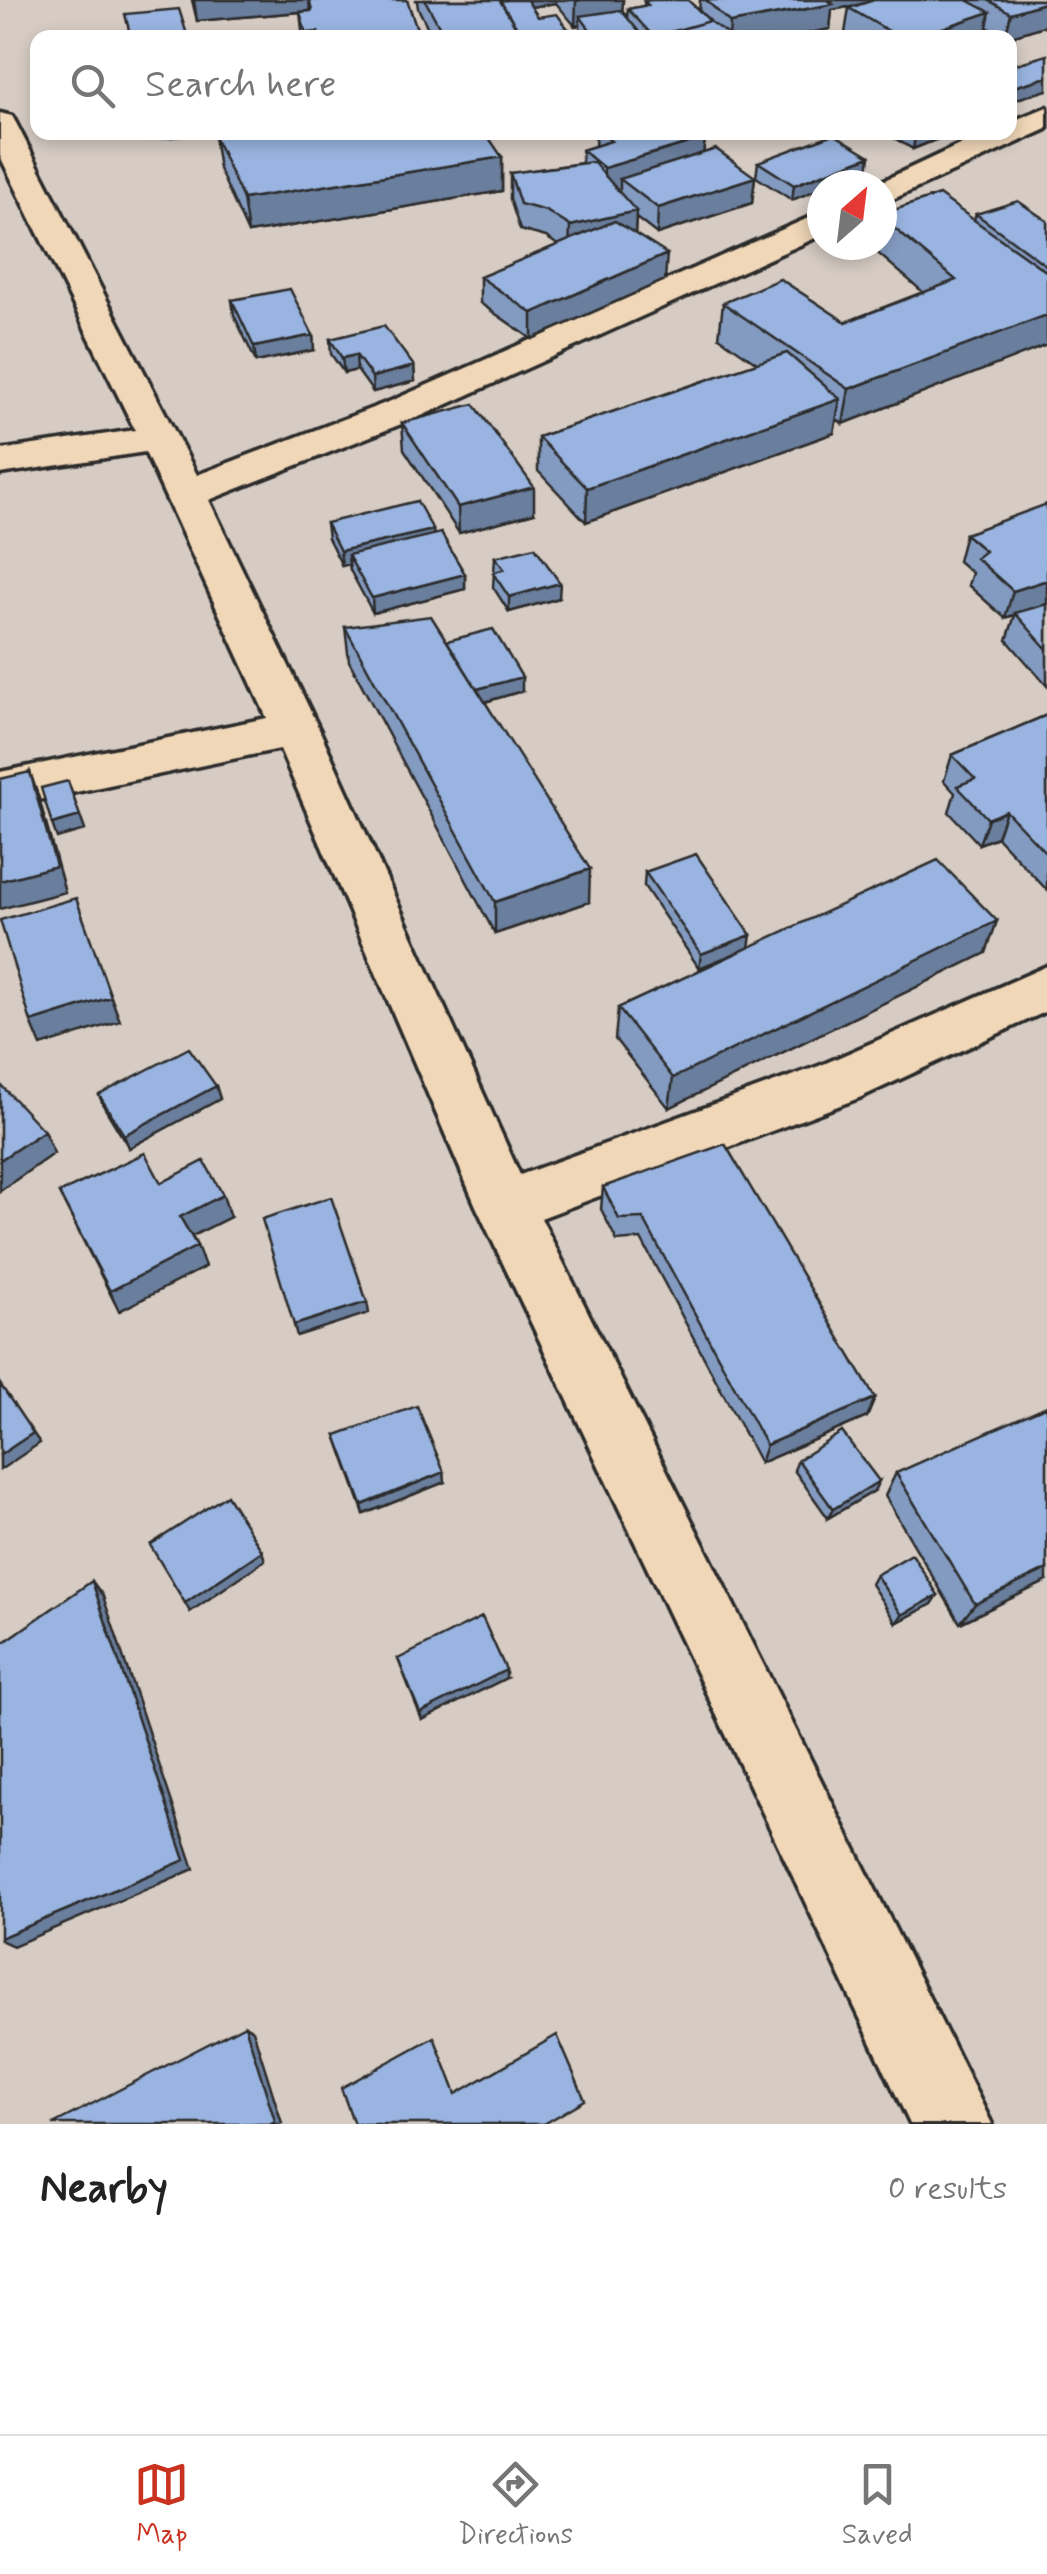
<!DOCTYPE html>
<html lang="en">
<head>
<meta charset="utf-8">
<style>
	body { margin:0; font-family:Mynerve,sans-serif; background:#f2f2f2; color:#222 }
	.compass { position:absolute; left:807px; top:170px; width:90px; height:90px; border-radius:50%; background:#fff; box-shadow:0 5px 15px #0003; rotate:28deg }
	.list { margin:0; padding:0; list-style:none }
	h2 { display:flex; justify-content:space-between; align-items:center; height:130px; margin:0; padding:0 40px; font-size:42px }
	h2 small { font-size:32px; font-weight:400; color:#767676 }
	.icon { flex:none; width:55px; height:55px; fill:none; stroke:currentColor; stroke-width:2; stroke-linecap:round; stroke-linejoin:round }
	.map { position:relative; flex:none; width:1047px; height:2124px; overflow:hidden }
	.search { position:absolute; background:#fff; box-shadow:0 5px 15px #0003; left:30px; right:30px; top:30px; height:110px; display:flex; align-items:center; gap:25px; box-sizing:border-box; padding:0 35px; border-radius:20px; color:#767676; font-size:38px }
	.sheet { height:310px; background:#fff }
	nav { display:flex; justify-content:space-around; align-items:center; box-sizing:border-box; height:140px; border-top:2px solid #e0e0e0; background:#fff; font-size:28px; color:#767676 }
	nav a { display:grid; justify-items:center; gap:5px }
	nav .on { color:#c8321e }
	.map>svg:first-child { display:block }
</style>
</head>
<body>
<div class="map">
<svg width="1047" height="2124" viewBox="0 0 1047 2124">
	<rect width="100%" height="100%" fill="#d6ccc4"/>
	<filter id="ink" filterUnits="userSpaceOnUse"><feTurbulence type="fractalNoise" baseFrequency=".01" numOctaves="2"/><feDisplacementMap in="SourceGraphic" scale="20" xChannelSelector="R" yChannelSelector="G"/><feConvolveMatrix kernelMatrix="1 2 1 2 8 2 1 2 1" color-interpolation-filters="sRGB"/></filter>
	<g filter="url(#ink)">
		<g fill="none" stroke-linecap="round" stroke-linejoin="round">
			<g stroke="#2b2b2b" stroke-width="7">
				<path id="minor" d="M1047,107V129L882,204V185H874L987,132H1010V122Z
					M0,113L12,116L16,123L197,475L391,401L822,212V235L419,417L209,500L319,729L520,1175L819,1066L1047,966V1011L859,1098L541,1218L992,2124H910L476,1206L280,749L0,808V772L267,718L145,452L0,474V450L135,430L0,156Z"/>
			</g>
			<use href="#minor" fill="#f0d7b8" fill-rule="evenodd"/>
		</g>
		<path fill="#849bc1" stroke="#2b2b2b" stroke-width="2.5" d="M192,0H407L420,38H303L300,12L197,21Z
			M415,0H623L622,11L627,17L628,9L644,6V1L699,11L700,0H1047V25L1006,38L987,27L985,37L983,38H854L845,33L849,8L858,5L832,10L830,29L784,38H585L580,30V25L575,26L556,3L531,7L538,17L567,38H433L418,8L417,1Z
			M596,132H697L705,138L703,153L755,177L752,203L657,234L636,218L635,233L665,280L532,339L480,303V277L558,245L546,237L520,230L510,199V173L582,163V150L595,146Z
			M884,132H955L913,149Z
			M214,136L502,157V191L248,233L219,169Z
			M758,162L868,171L830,185H822L792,200L756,177Z
			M882,214L974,220L976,214L1047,221V345L843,424L837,419L834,433L586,522L538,471V437L757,363L719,337L723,303L846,322L923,292L873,249V245H882Z
			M232,300L313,335L314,350L256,362L234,315Z
			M330,339L414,366L415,381L373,392L357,370L344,373L331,354Z
			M402,423L534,513L459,533L404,449Z
			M326,523L433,530V535L465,574V589L373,613L350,570L349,564L342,566L328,538Z
			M965,534L1047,604V686L1007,640L1015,615L1005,618L968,585L972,573L958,561Z
			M495,557L559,598L509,612L493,587Z
			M345,627L447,641L522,691L485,702L589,902L495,934L349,661Z
			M1047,715V890L997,837L979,844L949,812L955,793L944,781L952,755Z
			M645,872L749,948L986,953L669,1108L615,1039L618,1008L741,952L699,968L644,886Z
			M216,1086L220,1099L129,1148L104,1107L99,1095Z
			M161,1183L230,1217L192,1236L197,1246L205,1267L119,1311L59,1193Z
			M603,1187L875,1398L867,1417L760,1463L641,1239L617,1241L601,1209Z
			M336,1435L444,1472L445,1482L364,1514Z
			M798,1460L874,1491L828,1518L794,1470Z
			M896,1473L1047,1581L960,1623L885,1496Z
			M876,1575L938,1595L932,1604L896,1623L871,1584Z
			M398,1659L506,1678L422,1720Z"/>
		<path fill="#6b7e9d" stroke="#2b2b2b" stroke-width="2.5" d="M194,0H309L310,11L197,21Z
			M502,0H556V3L506,11L502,4Z
			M582,0H623L622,18L580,16V25L575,26L576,1Z
			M831,0H882L832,10L830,29L784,38H729L730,23L830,5Z
			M1047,2V25L1005,38L1011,13Z
			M990,12L985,37L983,38H913Z
			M516,27V38H444V35Z
			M568,29L567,38H522V35Z
			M318,32V38H306V33Z
			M1047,77V90L1010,101V88Z
			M144,132H197L198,134L145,140Z
			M916,132H955L913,149Z
			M705,138L702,164L620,179V189L603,194L604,168Z
			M870,156L868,171L830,185H822V188L792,200L794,185Z
			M502,157V191L248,233L243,199Z
			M755,177L752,203L657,234L658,208Z
			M636,211L635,237L569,252L570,226Z
			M667,254L665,280L532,339V313Z
			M1047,315V345L843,424L849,389Z
			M313,335L314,350L256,362L254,347Z
			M356,355L357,370L344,373L342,358Z
			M414,366L415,381L373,392L372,377Z
			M840,399L834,433L586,522L587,488Z
			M534,487V513L459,533L458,507Z
			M433,530L434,544L348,555L349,564L342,566L340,551Z
			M465,574V589L373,613L372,598Z
			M1047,580V604L1005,618L1013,591Z
			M560,583L559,598L509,612V597Z
			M522,677V691L474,705V690Z
			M30,772L39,798L65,892L0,909V881Z
			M1006,811L997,837L979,844L988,819Z
			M80,816L85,830L57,838L52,824Z
			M590,869L589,902L495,934V902Z
			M997,921L986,953L669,1108L673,1078Z
			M751,935L749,948L699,968L701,954Z
			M111,997L120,1021L41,1046L31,1022Z
			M216,1086L220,1099L129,1148L124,1135Z
			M44,1131L54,1153L0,1191V1160Z
			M223,1195L230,1217L188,1238L180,1217Z
			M197,1246L205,1267L119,1311L110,1291Z
			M367,1302L369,1313L297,1336L294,1325Z
			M875,1398L867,1417L760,1463L766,1445Z
			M33,1433L40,1443L0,1470V1455Z
			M444,1472L445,1482L364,1514L362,1505Z
			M879,1481L874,1491L828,1518L833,1509Z
			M262,1551L265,1560L190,1612L185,1603Z
			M1047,1569V1581L960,1623L975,1604Z
			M92,1581L103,1596L194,1869L13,1946L0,1940V1938Z
			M938,1595L932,1604L896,1623L902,1615Z
			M506,1670V1678L422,1720L420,1713Z
			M245,2025L253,2030L282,2123L280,2124H269Z"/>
		<path fill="#99b4e0" stroke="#2b2b2b" stroke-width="2.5" d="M309,0H407L420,38H319L318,32L306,33L300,12L312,11Z
			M425,0H500L516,27L444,35Z
			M508,0H527L538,17L557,14L568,29L522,35L500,1Z
			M652,0H688L711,22L709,21L674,31L652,35L628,9L648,5L644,1Z
			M706,0H828L833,4L730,23Z
			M874,0H967L990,12L913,38H901L849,8Z
			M988,0H1047V2L1011,13Z
			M179,9L188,38H131L125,14Z
			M621,10L644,38H596L580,16Z
			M709,21L733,38H651Z
			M1047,55V77L1010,88V66Z
			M234,132H485L502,157L243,199L214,136Z
			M600,132H697L705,138L604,168L582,150L611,141Z
			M834,134L870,156L794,185L758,162Z
			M716,149L755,177L658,208L620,179Z
			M593,162L636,211L570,226L546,211L520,204L510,173Z
			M939,195L1047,272V315L849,389L723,303L780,279L846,322L956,280L882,218V214Z
			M1018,201L1047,221V266L976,214Z
			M615,221L667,254L532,313L480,277Z
			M290,289L313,335L254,347L232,300Z
			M384,326L414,366L372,377L356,355L342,358L330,339Z
			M787,353L840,399L587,488L538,437Z
			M474,404L534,487L458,507L402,423Z
			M417,501L433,530L340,551L326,523Z
			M1047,504V580L1013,591L976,558L985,551L965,534Z
			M441,533L465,574L372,598L348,555Z
			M535,547L560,583L509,597L493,573L504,569L495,557Z
			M1047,604V649L1015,613Z
			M431,616L590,869L495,902L345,627Z
			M493,629L522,677L477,689L447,641Z
			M1047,715V854L1006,811L988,819L957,786L975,779L952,755Z
			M30,772L56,866L0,881V779Z
			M68,781L80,816L52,824L41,788Z
			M696,854L751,935L701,954L645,872Z
			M938,860L997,921L673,1078L618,1008Z
			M76,898L111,997L31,1022L0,920Z
			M189,1048L216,1086L124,1135L99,1095Z
			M0,1084L44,1131L0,1160Z
			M725,1144L875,1398L766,1445L643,1218L619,1219L603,1187Z
			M145,1153L161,1183L204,1161L223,1195L180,1217L197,1246L110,1291L59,1193Z
			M331,1197L367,1302L294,1325L262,1219Z
			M0,1384L33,1433L0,1455Z
			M417,1406L444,1472L362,1505L336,1435Z
			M1047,1406V1569L975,1604L896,1473Z
			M842,1432L879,1481L833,1509L798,1460Z
			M227,1495L262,1551L185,1603L150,1545Z
			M912,1554L938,1595L902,1615L876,1575Z
			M92,1581L185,1860L0,1938V1645Z
			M482,1617L506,1670L420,1713L398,1659Z
			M245,2025L275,2121L269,2124H53Z
			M557,2035L585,2100L544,2124H354L341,2088L434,2037L456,2094Z"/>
	</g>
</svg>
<svg class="compass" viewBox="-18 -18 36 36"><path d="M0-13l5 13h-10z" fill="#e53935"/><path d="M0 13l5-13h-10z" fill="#767676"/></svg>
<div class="search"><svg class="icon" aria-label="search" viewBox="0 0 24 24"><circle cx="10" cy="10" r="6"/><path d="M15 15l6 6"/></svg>Search here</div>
</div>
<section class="sheet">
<h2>Nearby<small>0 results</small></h2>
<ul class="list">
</ul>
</section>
<nav>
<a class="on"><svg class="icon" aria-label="map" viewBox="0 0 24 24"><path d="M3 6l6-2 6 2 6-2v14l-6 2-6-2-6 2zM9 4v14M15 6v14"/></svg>Map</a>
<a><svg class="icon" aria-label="directions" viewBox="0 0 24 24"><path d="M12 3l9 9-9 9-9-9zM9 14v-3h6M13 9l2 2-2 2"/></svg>Directions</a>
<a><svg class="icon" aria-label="saved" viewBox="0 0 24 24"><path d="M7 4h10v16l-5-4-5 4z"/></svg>Saved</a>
</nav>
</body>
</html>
